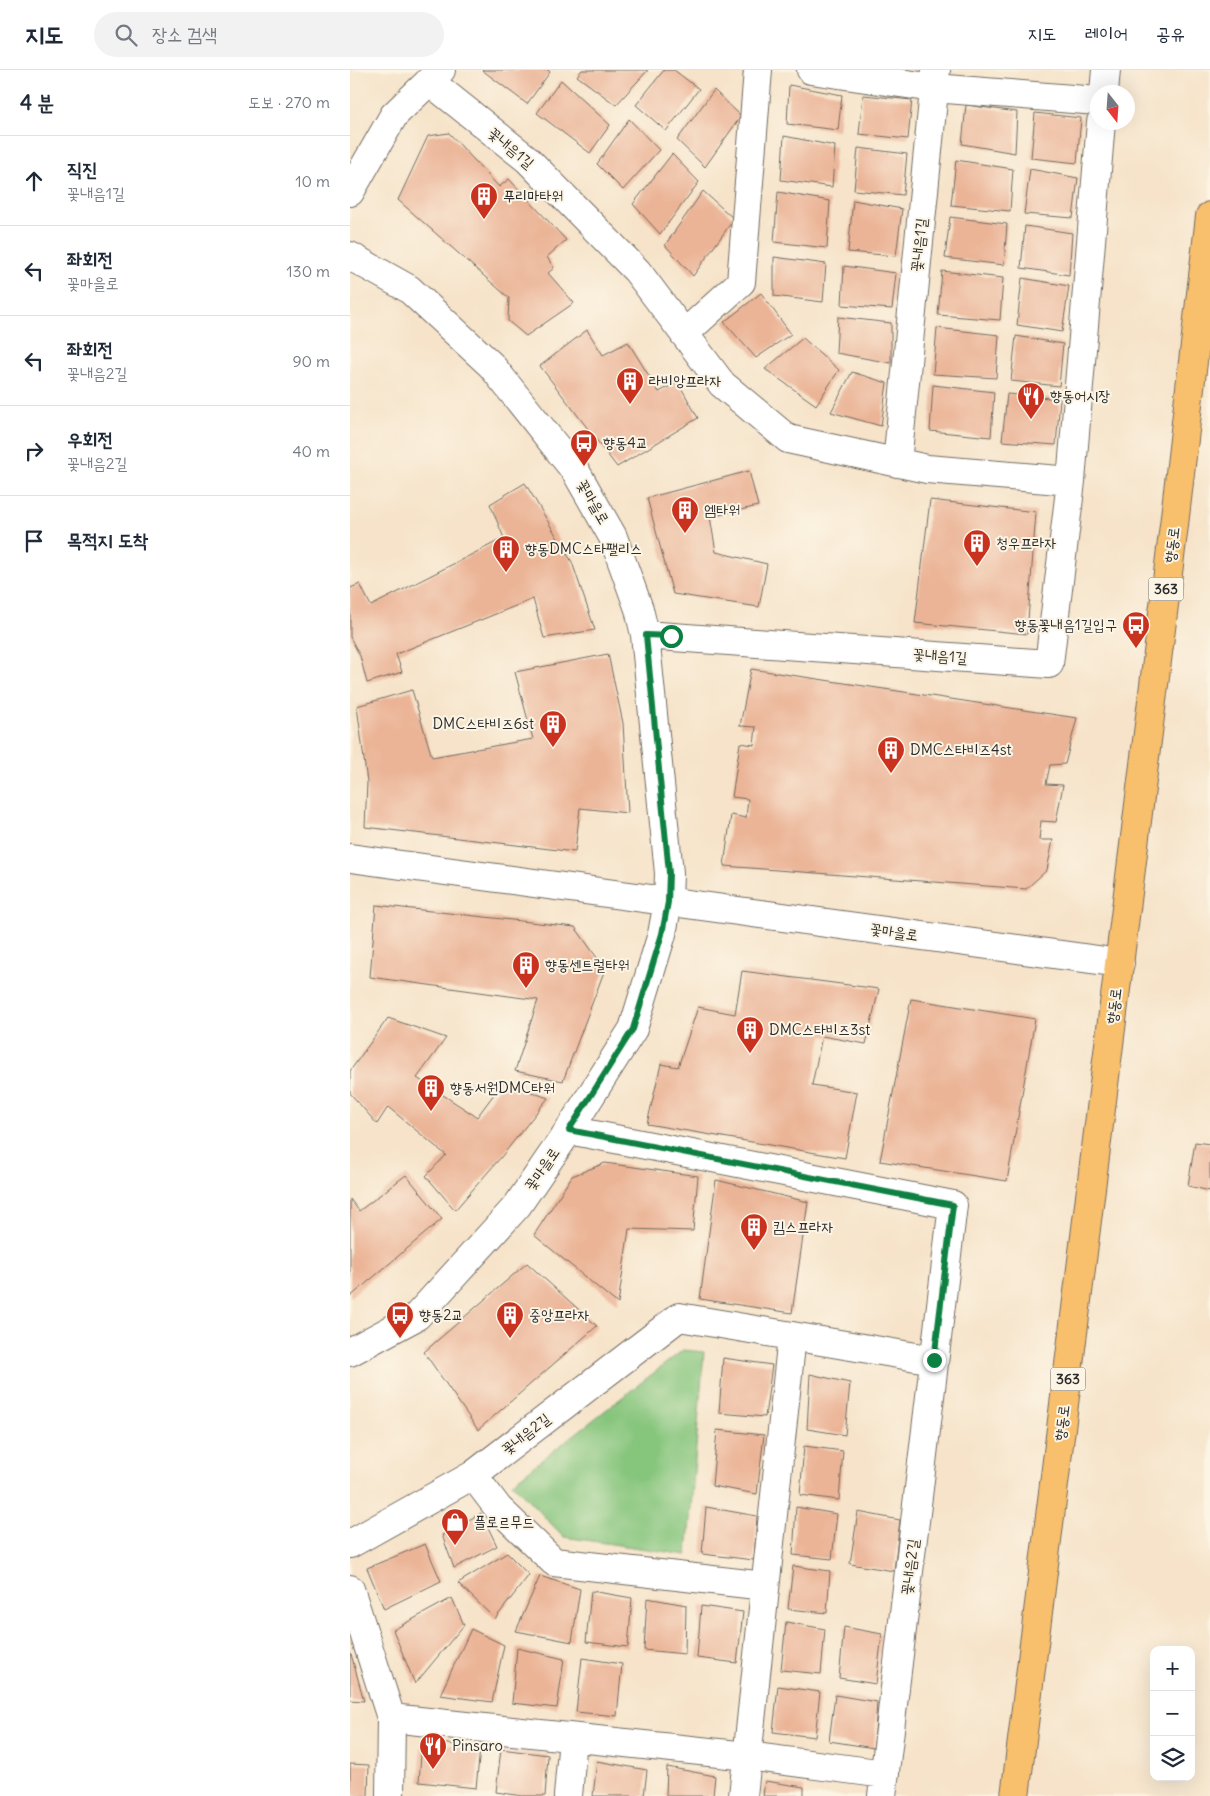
<!DOCTYPE html>
<html lang="ko">
<head>
<meta charset="utf-8">
<style>
	body { margin:0; font-family:Delius,"Poor Story",sans-serif; background:#f2f2f3; color:#1f2937 }
	.controls { position:absolute; right:15px; bottom:15px; display:grid; overflow:hidden; border-radius:10px; box-shadow:0 5px 20px #0002 }
	.controls button { width:45px; height:45px; display:grid; place-items:center; padding:0; border:0; border-bottom:1px solid #e0e1e3; background:#fff; color:#1f2937; font:25px sans-serif }
	.compass { position:absolute; left:740px; top:15px; width:45px; height:45px; border-radius:50%; background:#fff; box-shadow:0 5px 20px #0002; rotate:163deg }
	.stop { position:absolute; width:15px; height:15px; margin:-11px; border:4px solid #0b8043; border-radius:50%; background:#fff }
	.stop.end { background:#0b8043; border-color:#fff; box-shadow:0 1px 5px #0008 }
	.list { margin:0; padding:0; list-style:none }
	h2 { display:flex; justify-content:space-between; align-items:center; height:65px; margin:0; padding:0 20px; font-size:21px }
	h2 small { font-size:16px; font-weight:400; color:#747a83 }
	.list li { display:grid; grid-template-columns:32px 1fr auto; gap:15px; align-items:center; box-sizing:border-box; height:90px; padding:0 20px; border-top:1px solid #e0e1e3 }
	.list b { display:block; font-size:19px; white-space:nowrap }
	.list p { margin:0; font-size:16px; white-space:nowrap; color:#747a83 }
	.list em { font-size:16px; font-style:normal; color:#747a83 }
	.icon { flex:none; width:28px; height:28px; fill:none; stroke:currentColor; stroke-width:2; stroke-linecap:round; stroke-linejoin:round }
	.map { position:relative; flex:none; width:860px; height:1726px; overflow:hidden }
	header { display:flex; align-items:center; gap:30px; box-sizing:border-box; height:70px; padding:0 25px; background:#fff; border-bottom:1px solid #e0e1e3 }
	header strong { font-size:24px }
	nav { display:flex; gap:28px; margin-inline-start:auto; font-size:18px }
	.search { width:350px; height:45px; background:#f2f2f3; display:flex; align-items:center; gap:12px; box-sizing:border-box; padding:0 18px; border-radius:28px; color:#747a83; font-size:19px }
	main { display:flex }
	aside { flex:1; background:#fff }
	.map>svg:first-child { display:block }
</style>
</head>
<body>
<header>
<strong>지도</strong>
<div class="search"><svg class="icon" aria-label="search" viewBox="0 0 24 24"><circle cx="10" cy="10" r="6"/><path d="M15 15l6 6"/></svg>장소 검색</div>
<nav><a>지도</a><a>레이어</a><a>공유</a></nav>
</header>
<main>
<aside>
<h2>4 분<small>도보 · 270 m</small></h2>
<ul class="list">
<li><svg class="icon" aria-label="ahead" viewBox="0 0 24 24"><path d="M12 20V5M6 11l6-6 6 6"/></svg><div><b>직진</b><p>꽃내음1길</p></div><em>10 m</em></li>
<li><svg class="icon" aria-label="left" viewBox="0 0 24 24"><path d="M17 20v-9H6M10 6l-5 5 5 5"/></svg><div><b>좌회전</b><p>꽃마을로</p></div><em>130 m</em></li>
<li><svg class="icon" aria-label="left" viewBox="0 0 24 24"><path d="M17 20v-9H6M10 6l-5 5 5 5"/></svg><div><b>좌회전</b><p>꽃내음2길</p></div><em>90 m</em></li>
<li><svg class="icon" aria-label="right" viewBox="0 0 24 24"><path d="M7 20v-9h11M14 6l5 5-5 5"/></svg><div><b>우회전</b><p>꽃내음2길</p></div><em>40 m</em></li>
<li><svg class="icon" aria-label="arrive" viewBox="0 0 24 24"><path d="M6 21V4h12l-3 4 3 4H6"/></svg><div><b>목적지 도착</b></div></li>
</ul>
</aside>
<div class="map">
<svg width="860" height="1726" viewBox="0 0 860 1726">
	<rect width="100%" height="100%" fill="#fcf5e5"/>
	<filter id="ink" filterUnits="userSpaceOnUse"><feTurbulence type="fractalNoise" baseFrequency=".02" numOctaves="2"/><feDisplacementMap in="SourceGraphic" scale="10" xChannelSelector="R" yChannelSelector="G"/><feConvolveMatrix kernelMatrix="1 2 1 2 8 2 1 2 1" color-interpolation-filters="sRGB"/></filter>
	<filter id="wash" filterUnits="userSpaceOnUse"><feTurbulence type="fractalNoise" baseFrequency=".0096" numOctaves="4" result="noise"/><feDisplacementMap in="SourceGraphic" scale="20" xChannelSelector="R" yChannelSelector="G"/><feGaussianBlur stdDeviation="1.12" result="paint"/><feColorMatrix in="noise" values="0 0 0 0 0 0 0 0 0 0 0 0 0 0 0 0 0 1.4 0 .05"/><feComposite in="paint" operator="in"/></filter>
	<g filter="url(#wash)">
		<rect width="100%" height="100%" fill="#f6e3c9"/>
		<path fill="#85c57c" stroke="#587854" d="M333,1280L354,1282L337,1485L214,1467L162,1413Z"/>
		<g id="blocks">
			<path fill="#ebb496" d="M132,0H198L200,2L177,34Z
				M232,0H298L266,35L227,6Z
				M314,0H324L349,19L316,61L286,35Z
				M211,10L260,55L240,83L187,43Z
				M439,15L492,25L488,60L437,54Z
				M364,20L391,46L355,97L327,70Z
				M513,25L562,30L558,69L509,64Z
				M616,35L667,42L665,83L612,74Z
				M685,43L731,48L727,93L681,88Z
				M279,49L309,80L273,120L247,94Z
				M99,63L149,117L159,109L216,170L197,187L204,198L198,203L224,233L176,266L158,251L159,228L48,130L78,66Z
				M434,66L485,76L482,117L431,110Z
				M508,78L557,84L553,125L504,120Z
				M322,84L349,112L310,164L283,134Z
				M606,90L663,99L660,141L601,135Z
				M680,99L728,108L723,148L674,144Z
				M353,121L384,149L343,206L315,175Z
				M428,122L480,131L477,178L424,172Z
				M503,130L552,139L546,186L498,182Z
				M600,147L657,154L654,195L595,188Z
				M675,156L722,163L719,205L671,198Z
				M424,187L476,194L473,232L424,226Z
				M494,196L546,203L542,239L492,235Z
				M592,201L653,208L650,250L588,245Z
				M672,208L719,216L712,262L667,255Z
				M411,223L441,264L406,288L374,252Z
				M488,247L541,253V293L486,283Z
				M587,258L649,265L646,308L583,304Z
				M237,260L253,285L278,272L309,322L328,312L348,348L267,397L190,296Z
				M666,266L713,274L709,316L661,311Z
				M453,268L489,300L466,335L415,299Z
				M502,302L537,313L531,356L481,342Z
				M583,315L644,322L641,367L580,361Z
				M657,324L710,329L706,375L652,371Z
				M399,401L408,436L360,447L366,482L417,494L409,537L323,524L297,428Z
				M175,413L222,492L245,560L194,568L183,529L46,584L52,602L17,613L10,586L0,567V518L10,514L21,536L154,468L140,434Z
				M580,430L686,442L677,564L565,553Z
				M258,584L273,653L278,743L230,738L225,782L15,757L17,712L7,636L62,620L82,687L183,669L165,602Z
				M401,599L727,648L715,694L700,695L696,714L713,715L706,752L691,751L689,770H703L697,800L676,819L374,796L381,745L396,748L398,729L382,727L390,673L404,675L406,657L390,656Z
				M26,835L225,857L255,899L213,1011L165,1001L188,930L20,907Z
				M392,901L529,919L516,974L472,966L462,1015L507,1022L495,1088L297,1054L311,994L328,997L348,937L385,944Z
				M561,929L685,949L657,1111L530,1091Z
				M38,948L96,968L67,1008L127,1047L153,1012L198,1028L152,1086L105,1140L76,1106L96,1085L38,1037L27,1054L0,1023V1001Z
				M845,1072L860,1074V1121L838,1116Z
				M255,1093L348,1106L343,1161L279,1159L268,1234L184,1165L222,1106Z
				M56,1105L92,1149L0,1227V1129L9,1141Z
				M366,1110L458,1132L442,1243L350,1229Z
				M177,1193L247,1256L128,1360L74,1282Z
				M373,1288L422,1295L415,1347L369,1343Z
				M460,1304L500,1313L495,1365L457,1359Z
				M367,1360L414,1365L407,1424L362,1416Z
				M454,1376L493,1381L489,1430L450,1425Z
				M356,1437L407,1446L404,1490L352,1484Z
				M446,1437L487,1444L482,1489L443,1485Z
				M508,1442L550,1450L544,1501L500,1494Z
				M131,1443L147,1476L104,1498L92,1465Z
				M75,1474L91,1511L34,1539L17,1498Z
				M157,1483L179,1505L145,1549L108,1513Z
				M443,1496L480,1501L477,1543L438,1539Z
				M190,1506L230,1519L222,1572L166,1561Z
				M241,1521L282,1528L278,1577L236,1572Z
				M102,1528L114,1555L65,1614L43,1560Z
				M297,1528L336,1535L335,1584L294,1580Z
				M351,1536L393,1542L387,1593L347,1588Z
				M436,1552L475,1559L471,1604L431,1600Z
				M494,1557L532,1564L526,1614L489,1608Z
				M121,1559L154,1575L142,1632L90,1625Z
				M167,1578L214,1589L207,1638L162,1633Z
				M0,1584H1L14,1631L0,1630Z
				M232,1588L272,1594L267,1646L226,1642Z
				M428,1616L470,1622L465,1667L423,1662Z
				M485,1625L527,1632L524,1678L479,1671Z
				M72,1670L130,1679L126,1718L69,1712Z
				M151,1679L198,1685L195,1726H173L146,1722Z
				M247,1691L297,1700L294,1726H243Z
				M0,1694L19,1695L18,1726H0Z
				M317,1697L365,1706L363,1726H316Z
				M415,1711L454,1717V1726H413Z"/>
		</g>
	</g>
	<g filter="url(#ink)">
		<use href="#blocks" fill-opacity="0" stroke="#726b62" stroke-width="1"/>
		<g fill="none" stroke-linecap="round" stroke-linejoin="round">
			<g stroke="#726b62" stroke-width="30">
				<path id="minor" d="M461,0L584,18L748,31
					M79,11L177,89L287,201L372,314L438,369L577,399L721,411
					M754,22L756,0
					M0,122L44,45L91,0
					M0,186L59,219L141,295L226,402L263,467L289,539L295,565L319,803L318,832L312,864L283,959L219,1060L167,1136L67,1246L0,1282
					M334,264L391,212L408,0
					M547,393L586,0
					M295,565L699,594L721,411L751,52
					M0,788L770,893
					M219,1060L603,1135L532,1726
					M123,1405L148,1438L204,1492L415,1516
					M0,1474L123,1405L329,1247L584,1290
					M0,1519L41,1648L40,1726
					M41,1648L397,1686L535,1704
					M218,1726L223,1668
					M393,1726L442,1266"/>
			</g>
			<g stroke="#726b62" stroke-width="30">
				<path id="major" d="M665,1726L824,455L860,146"/>
			</g>
			<use href="#minor" stroke="#fff" stroke-width="28"/>
			<use href="#major" stroke="#f8bf6c" stroke-width="28"/>
		</g>
	</g>
	<g fill="none" stroke-linecap="round" stroke-linejoin="round" filter="url(#ink)">
		<path stroke="#0b8043" stroke-width="6" d="M321,566L296,565L319,803L318,832L312,864L283,959L219,1060L603,1135L584,1290"/>
	</g>
	<defs>
		<g id="building-pin" transform="scale(1.4375)"><path d="M0 17L-7.5 6A9.5 9.5 0 1 1 7.5 6Z" fill="#c8321e" stroke="#fcf5e5"/><path d="M-4-6H4V6H1V3H-1V6H-4ZM-2.5-4.3h1.7v1.8h-1.7ZM.8-4.3h1.7v1.8H.8ZM-2.5-1h1.7V.8h-1.7ZM.8-1h1.7V.8H.8Z" fill="#fff"/></g>
		<g id="restaurant-pin" transform="scale(1.4375)"><path d="M0 17L-7.5 6A9.5 9.5 0 1 1 7.5 6Z" fill="#c8321e" stroke="#fcf5e5"/><path d="M-5-6h1v4h1v-4h1v4h1v-4h1v5L-1.5 .5V6h-2V.5L-5-1ZM5-6V6H3V1.5H1.5Q1.5-4 5-6Z" fill="#fff"/></g>
		<g id="bus-pin" transform="scale(1.4375)"><path d="M0 17L-7.5 6A9.5 9.5 0 1 1 7.5 6Z" fill="#c8321e" stroke="#fcf5e5"/><path d="M-5-6H5V4H4V6H2V4H-2V6H-4V4H-5ZM-3.5-4V0h7V-4ZM-3.5 1.2v1.5H-2V1.2ZM2 1.2v1.5H3.5V1.2Z" fill="#fff"/></g>
		<g id="shop-pin" transform="scale(1.4375)"><path d="M0 17L-7.5 6A9.5 9.5 0 1 1 7.5 6Z" fill="#c8321e" stroke="#fcf5e5"/><path d="M-5-2.5h2.3a2.7 3.5 0 0 1 5.4 0H5L5.5 6h-11ZM-1.5-2.5h3a1.5 2.3 0 0 0-3 0Z" fill="#fff"/></g>
	</defs>
	<g fill-rule="evenodd">
		<use href="#building-pin" x="134" y="126"/>
		<use href="#building-pin" x="280" y="311"/>
		<use href="#restaurant-pin" x="681" y="326"/>
		<use href="#bus-pin" x="234" y="373"/>
		<use href="#building-pin" x="335" y="440"/>
		<use href="#building-pin" x="627" y="473"/>
		<use href="#building-pin" x="156" y="479"/>
		<use href="#bus-pin" x="786" y="555"/>
		<use href="#building-pin" x="203" y="654"/>
		<use href="#building-pin" x="541" y="680"/>
		<use href="#building-pin" x="176" y="895"/>
		<use href="#building-pin" x="400" y="960"/>
		<use href="#building-pin" x="81" y="1018"/>
		<use href="#building-pin" x="404" y="1157"/>
		<use href="#bus-pin" x="50" y="1245"/>
		<use href="#building-pin" x="160" y="1245"/>
		<use href="#shop-pin" x="105" y="1452"/>
		<use href="#restaurant-pin" x="83" y="1676"/>
	</g>
	<g text-anchor="middle" stroke-width="4" stroke-linejoin="round" paint-order="stroke">
		<g fill="#fcf5e5" stroke="#6a6863" stroke-width="1">
			<rect x="798.5" y="507.5" width="35" height="23" rx="4"/>
			<rect x="700.5" y="1297.5" width="35" height="23" rx="4"/>
		</g>
		<g font-size="14" font-weight="bold" fill="#2b2b2b">
			<text x="816" y="524">363</text>
			<text x="718" y="1314">363</text>
		</g>
		<g font-size="15" fill="#2b2b2b" stroke="#fcf5e5">
			<text transform="translate(161 78) rotate(40)" y="5">꽃내음1길</text>
			<text transform="translate(569 175) rotate(-84)" y="5">꽃내음1길</text>
			<text transform="translate(243 432) rotate(60)" y="5">꽃마을로</text>
			<text transform="translate(822 475) rotate(-83)" y="5">향동로</text>
			<text transform="translate(590 586) rotate(4)" y="5">꽃내음1길</text>
			<text transform="translate(544 862) rotate(8)" y="5">꽃마을로</text>
			<text transform="translate(764 936) rotate(-83)" y="5">향동로</text>
			<text transform="translate(192 1099) rotate(-55)" y="5">꽃마을로</text>
			<text transform="translate(712 1353) rotate(-83)" y="5">향동로</text>
			<text transform="translate(176 1364) rotate(-38)" y="5">꽃내음2길</text>
			<text transform="translate(560 1497) rotate(-83)" y="5">꽃내음2길</text>
		</g>
		<g font-size="15" fill="#2b2b2b" stroke="#fcf5e5" text-anchor="start">
			<text x="153" y="131">푸리마타워</text>
			<text x="299" y="316">라비앙프라자</text>
			<text x="700" y="331">향동어시장</text>
			<text x="253" y="378">향동4교</text>
			<text x="354" y="445">엠타워</text>
			<text x="646" y="478">청우프라자</text>
			<text x="175" y="484">향동DMC스타팰리스</text>
			<text x="767" y="560" text-anchor="end">향동꽃내음1길입구</text>
			<text x="184" y="659" text-anchor="end">DMC스타비즈6st</text>
			<text x="560" y="685">DMC스타비즈4st</text>
			<text x="195" y="900">향동센트럴타워</text>
			<text x="419" y="965">DMC스타비즈3st</text>
			<text x="100" y="1023">향동서원DMC타워</text>
			<text x="423" y="1162">킴스프라자</text>
			<text x="69" y="1250">향동2교</text>
			<text x="179" y="1250">중앙프라자</text>
			<text x="124" y="1457">플로르무드</text>
			<text x="102" y="1681">Pinsaro</text>
		</g>
	</g>
</svg>
<div class="controls">
<button>+</button>
<button>−</button>
<button><svg class="icon" aria-label="layers" viewBox="0 0 24 24"><path d="M12 4l9 5-9 5-9-5zM3 14l9 5 9-5"/></svg></button>
</div>
<svg class="compass" viewBox="-18 -18 36 36"><path d="M0-13l5 13h-10z" fill="#e53935"/><path d="M0 13l5-13h-10z" fill="#747a83"/></svg>
<div class="stop" style="left:321px;top:566px"></div>
<div class="stop end" style="left:584px;top:1290px"></div>
</div>
</main>
</body>
</html>
